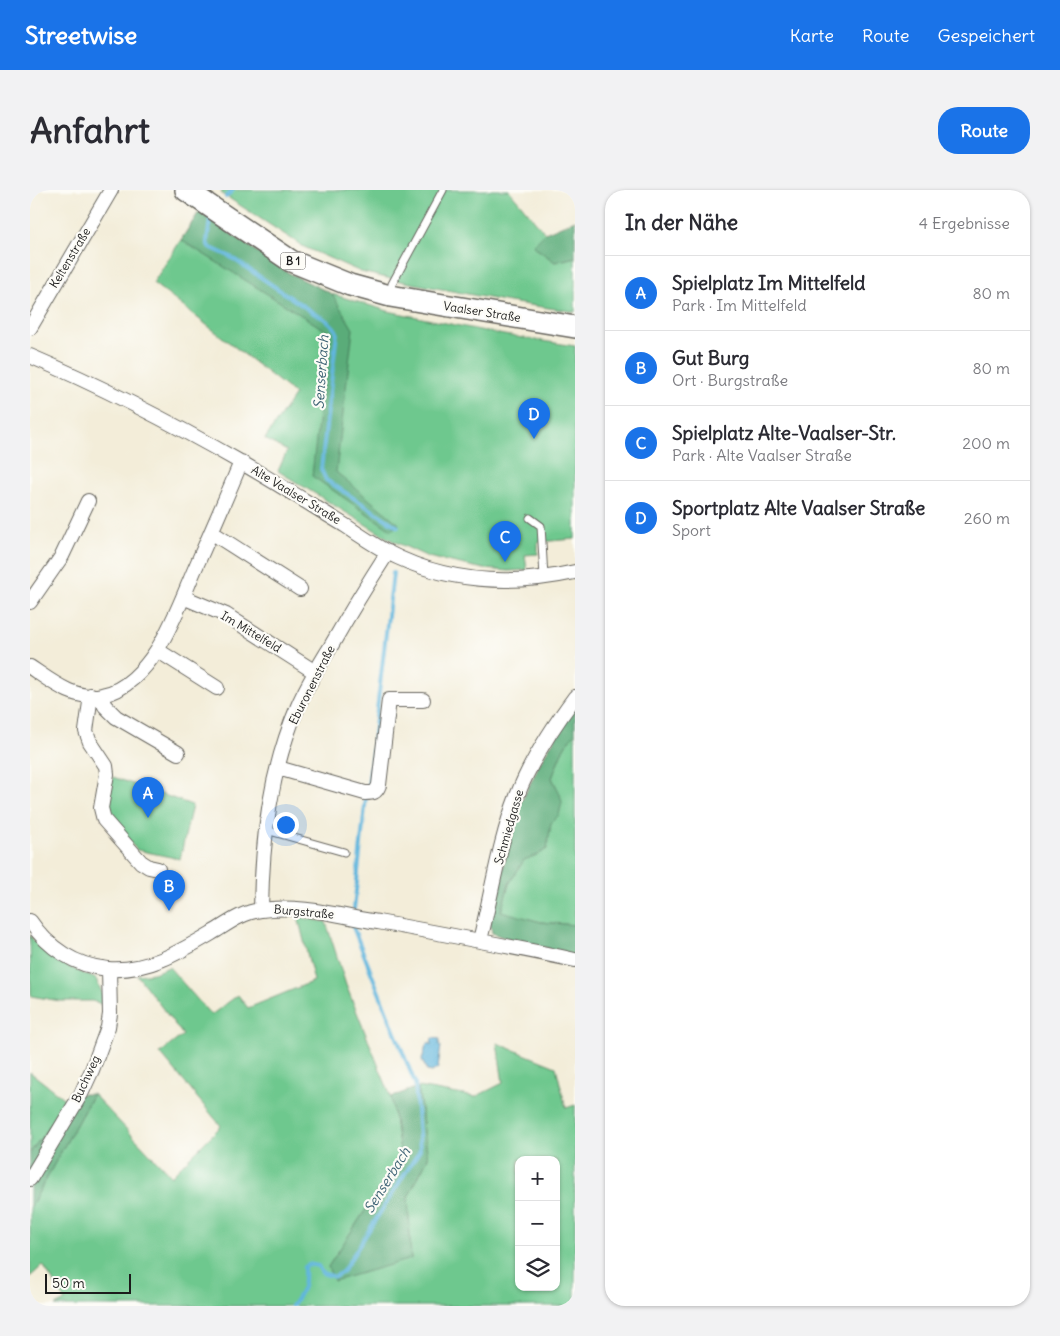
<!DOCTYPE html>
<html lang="de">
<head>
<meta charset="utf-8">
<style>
	body { margin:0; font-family:Delius,sans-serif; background:#f2f2f3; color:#2b2b33 }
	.controls { position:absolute; right:15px; bottom:15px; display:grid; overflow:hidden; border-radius:10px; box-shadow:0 1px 4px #0004 }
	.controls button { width:45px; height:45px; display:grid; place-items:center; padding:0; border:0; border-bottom:1px solid #e1e1e2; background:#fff; color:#2b2b33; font:25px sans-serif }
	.scale { position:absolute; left:15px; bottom:12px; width:86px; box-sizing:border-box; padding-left:5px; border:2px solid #1c1c1c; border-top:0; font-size:14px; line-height:18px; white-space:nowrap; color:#1c1c1c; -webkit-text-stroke:4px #fdfcf7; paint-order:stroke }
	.you { position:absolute; left:255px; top:634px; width:18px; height:18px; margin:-12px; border:4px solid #fff; border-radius:50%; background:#1a73e8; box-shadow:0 0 0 8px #1a73e833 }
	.badge { display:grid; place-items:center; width:32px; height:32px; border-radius:50%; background:#1a73e8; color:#fff; font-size:16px; font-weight:700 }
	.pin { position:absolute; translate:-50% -41px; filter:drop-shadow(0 1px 2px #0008) }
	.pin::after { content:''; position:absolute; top:26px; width:18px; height:15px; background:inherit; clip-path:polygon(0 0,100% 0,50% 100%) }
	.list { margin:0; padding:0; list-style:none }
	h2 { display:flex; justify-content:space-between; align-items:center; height:65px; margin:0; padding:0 20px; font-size:21px }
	h2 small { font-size:16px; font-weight:400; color:#7c7c81 }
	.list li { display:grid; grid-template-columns:32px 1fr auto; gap:15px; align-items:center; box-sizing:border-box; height:75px; padding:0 20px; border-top:1px solid #e1e1e2 }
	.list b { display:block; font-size:19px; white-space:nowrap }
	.list p { margin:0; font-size:16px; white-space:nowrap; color:#7c7c81 }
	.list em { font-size:16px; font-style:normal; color:#7c7c81 }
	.icon { flex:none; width:28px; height:28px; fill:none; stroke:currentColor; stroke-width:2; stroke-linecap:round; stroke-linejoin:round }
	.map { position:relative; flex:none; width:545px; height:1116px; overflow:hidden; border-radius:20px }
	header { display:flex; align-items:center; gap:30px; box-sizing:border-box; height:70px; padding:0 25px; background:#1a73e8; color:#fff }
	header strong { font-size:24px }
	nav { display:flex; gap:28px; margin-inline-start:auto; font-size:18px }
	.intro { display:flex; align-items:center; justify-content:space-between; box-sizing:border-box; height:120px; padding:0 30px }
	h1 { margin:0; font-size:35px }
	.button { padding:12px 22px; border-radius:20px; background:#1a73e8; color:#fff; font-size:18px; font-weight:700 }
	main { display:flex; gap:30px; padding:0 30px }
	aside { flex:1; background:#fff; border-radius:20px; box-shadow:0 1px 4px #0004 }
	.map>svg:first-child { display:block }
</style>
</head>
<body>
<header>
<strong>Streetwise</strong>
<nav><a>Karte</a><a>Route</a><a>Gespeichert</a></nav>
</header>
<div class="intro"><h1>Anfahrt</h1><a class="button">Route</a></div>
<main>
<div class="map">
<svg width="545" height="1116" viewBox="0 0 545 1116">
	<rect width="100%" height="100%" fill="#fdfcf7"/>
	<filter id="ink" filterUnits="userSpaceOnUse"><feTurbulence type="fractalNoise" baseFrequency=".02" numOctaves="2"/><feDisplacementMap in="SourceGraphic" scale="10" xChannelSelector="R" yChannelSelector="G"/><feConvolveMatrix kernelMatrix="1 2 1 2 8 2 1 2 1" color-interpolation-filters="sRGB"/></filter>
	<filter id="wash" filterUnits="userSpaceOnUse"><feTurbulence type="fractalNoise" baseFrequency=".0096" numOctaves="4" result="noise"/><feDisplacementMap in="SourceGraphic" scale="20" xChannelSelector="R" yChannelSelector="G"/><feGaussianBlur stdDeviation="1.12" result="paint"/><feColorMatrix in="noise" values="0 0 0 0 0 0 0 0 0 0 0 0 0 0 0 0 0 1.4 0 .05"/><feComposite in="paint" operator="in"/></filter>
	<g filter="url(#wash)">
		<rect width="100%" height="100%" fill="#f3edd9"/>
		<path fill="#6ec88e" stroke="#457255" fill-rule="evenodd" d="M193,0H479L515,43L503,56L525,72L545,67V122L479,112L370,91L331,82L274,57L191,3Z
			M169,22L255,81L302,104L358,121L474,145L545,156V349L508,352V364L495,365L497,380L479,381L454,379L398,367L361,350L248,281L257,261L235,249L265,204L123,93Z
			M545,544V735L511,732L471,722L479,694L494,670L507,665L517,659L521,633L529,625L530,604L522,588C528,573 532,555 545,544Z
			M83,587L162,615L150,669L107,660L79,630L76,615Z
			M268,727L296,732L316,795L361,907L371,966L298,1077L381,1068L378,1007L398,968L388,897L445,907L473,893L467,853L526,877L536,918L545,915V1116H25L35,1111L13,1075L0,1087V1018L63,904L141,986L191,936L130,863L153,845L107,785L124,783L139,777L181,825L208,805L218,818L284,791ZM489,970H526V1097H489Z
			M0,745C16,769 41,778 66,789L73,805L74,815L62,811H30L1,806Z
			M0,882L37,911L0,963Z"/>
		<path fill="#5aac79" stroke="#3b644a" d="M169,22L255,81L302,104L323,139L306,282L369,334L361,340L282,286L298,142L151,50Z
			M545,30V67L525,72L503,56L515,43Z
			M545,515V544C532,555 528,573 522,588L530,604L532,612L529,625L521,633L517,659L507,665L494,670L479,694L471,721L511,732L545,735V779L517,758L483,751L462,743L460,733L487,621L511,571Z
			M388,897L398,968L378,1007L381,1069L304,1091L298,1077L371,966L361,907Z
			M50,904H63L0,1018V963L37,911Z"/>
		<path fill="#61b6dd" stroke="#3e697c" d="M402,848L410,849L409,855L411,856L408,878L402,882L397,881L392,870L396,855L399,853L401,855Z"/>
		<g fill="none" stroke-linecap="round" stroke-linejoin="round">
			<path stroke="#61b6dd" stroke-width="4" d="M196,7L203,0
				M180,29L177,52L179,57L199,66L285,124C294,128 303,133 307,142L291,279L296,290L368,337
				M338,597L363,383
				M324,719L336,607
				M262,1116C273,1101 275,1096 274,1077L278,1074L288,1076L292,1083L305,1087L313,1081L390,960L385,893L323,737"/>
		</g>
	</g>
	<g filter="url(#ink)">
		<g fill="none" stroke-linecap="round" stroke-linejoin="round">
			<g stroke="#67655e" stroke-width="9">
				<path id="service" d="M360,104L362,94L413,0
					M500,328L511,336L514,387
					M236,640L314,662"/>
			</g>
			<g stroke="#67655e" stroke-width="16">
				<path id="minor" d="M0,138L81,0
					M0,166C73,197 144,234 212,273C247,293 281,315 316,336C329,345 343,354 357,362C416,393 482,396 545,382
					M181,342L270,399
					M153,407L196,425L285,482
					M0,412L32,366L58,311
					M127,460L187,498
					M0,477C21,491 45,511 72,505C95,501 115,479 127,460C142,436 153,407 164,381C180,345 196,308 211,272
					M61,505L56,541L60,552L76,576L77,584L71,618L74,630L111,672L119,677L128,679
					M70,506L75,516L86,527L148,563
					M248,578L335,603C343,603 346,603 349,595L359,510H393
					M231,720C232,650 240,581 268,516C277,495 289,476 301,456C319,424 338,393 358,362
					M0,731C18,758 45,776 78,779C119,782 153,760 187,740C201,731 214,722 231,720C269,714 310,726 348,732C414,744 479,756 545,770
					M450,750C462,703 469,652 487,606C501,570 522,538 545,507
					M0,989L51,904L62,880L78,837L80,824L79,779"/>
			</g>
			<g stroke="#67655e" stroke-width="24">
				<path id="primary" d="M156,0L261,71L320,95L360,106L545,137"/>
			</g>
			<use href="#service" stroke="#fff" stroke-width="7"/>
			<use href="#minor" stroke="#fff" stroke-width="14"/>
			<use href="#primary" stroke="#fff" stroke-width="21"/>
		</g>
	</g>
	<g text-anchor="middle" stroke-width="4.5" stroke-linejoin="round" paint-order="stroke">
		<rect fill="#fdfcf7" stroke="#605f5e" stroke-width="1" x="250.5" y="62.5" width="25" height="17" rx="4"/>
		<g font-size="11" font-weight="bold" fill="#1c1c1c">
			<text x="263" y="75">B 1</text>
		</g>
		<g font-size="12" fill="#1c1c1c" stroke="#fdfcf7">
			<text transform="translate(40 68) rotate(-59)" y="4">Keltenstraße</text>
			<text transform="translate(452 122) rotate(9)" y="4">Vaalser Straße</text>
			<text transform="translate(266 305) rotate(31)" y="4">Alte Vaalser Straße</text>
			<text transform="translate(221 442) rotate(31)" y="4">Im Mittelfeld</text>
			<text transform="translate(282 495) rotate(-63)" y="4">Eburonenstraße</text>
			<text transform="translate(479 637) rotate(-74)" y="4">Schmiedgasse</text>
			<text transform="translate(274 722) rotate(5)" y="4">Burgstraße</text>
			<text transform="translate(56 889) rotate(-65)" y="4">Buchweg</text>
		</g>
		<g font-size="14" font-style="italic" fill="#3b6173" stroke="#fdfcf7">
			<text transform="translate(291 182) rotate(-86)" y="5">Senserbach</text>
			<text transform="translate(357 990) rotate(-58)" y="5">Senserbach</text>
		</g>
	</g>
</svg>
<div class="controls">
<button>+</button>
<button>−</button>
<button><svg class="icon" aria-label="layers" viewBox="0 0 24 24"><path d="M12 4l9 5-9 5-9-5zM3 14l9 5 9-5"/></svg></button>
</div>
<div class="scale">50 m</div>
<div class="you"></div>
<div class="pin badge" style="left:118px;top:628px">A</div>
<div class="pin badge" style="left:139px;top:721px">B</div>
<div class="pin badge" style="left:475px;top:372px">C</div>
<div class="pin badge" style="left:504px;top:249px">D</div>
</div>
<aside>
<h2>In der Nähe<small>4 Ergebnisse</small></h2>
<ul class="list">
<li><span class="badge">A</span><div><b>Spielplatz Im Mittelfeld</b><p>Park · Im Mittelfeld</p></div><em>80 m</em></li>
<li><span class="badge">B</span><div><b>Gut Burg</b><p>Ort · Burgstraße</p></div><em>80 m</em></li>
<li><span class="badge">C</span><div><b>Spielplatz Alte-Vaalser-Str.</b><p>Park · Alte Vaalser Straße</p></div><em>200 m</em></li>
<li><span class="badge">D</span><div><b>Sportplatz Alte Vaalser Straße</b><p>Sport</p></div><em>260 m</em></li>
</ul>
</aside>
</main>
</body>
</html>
